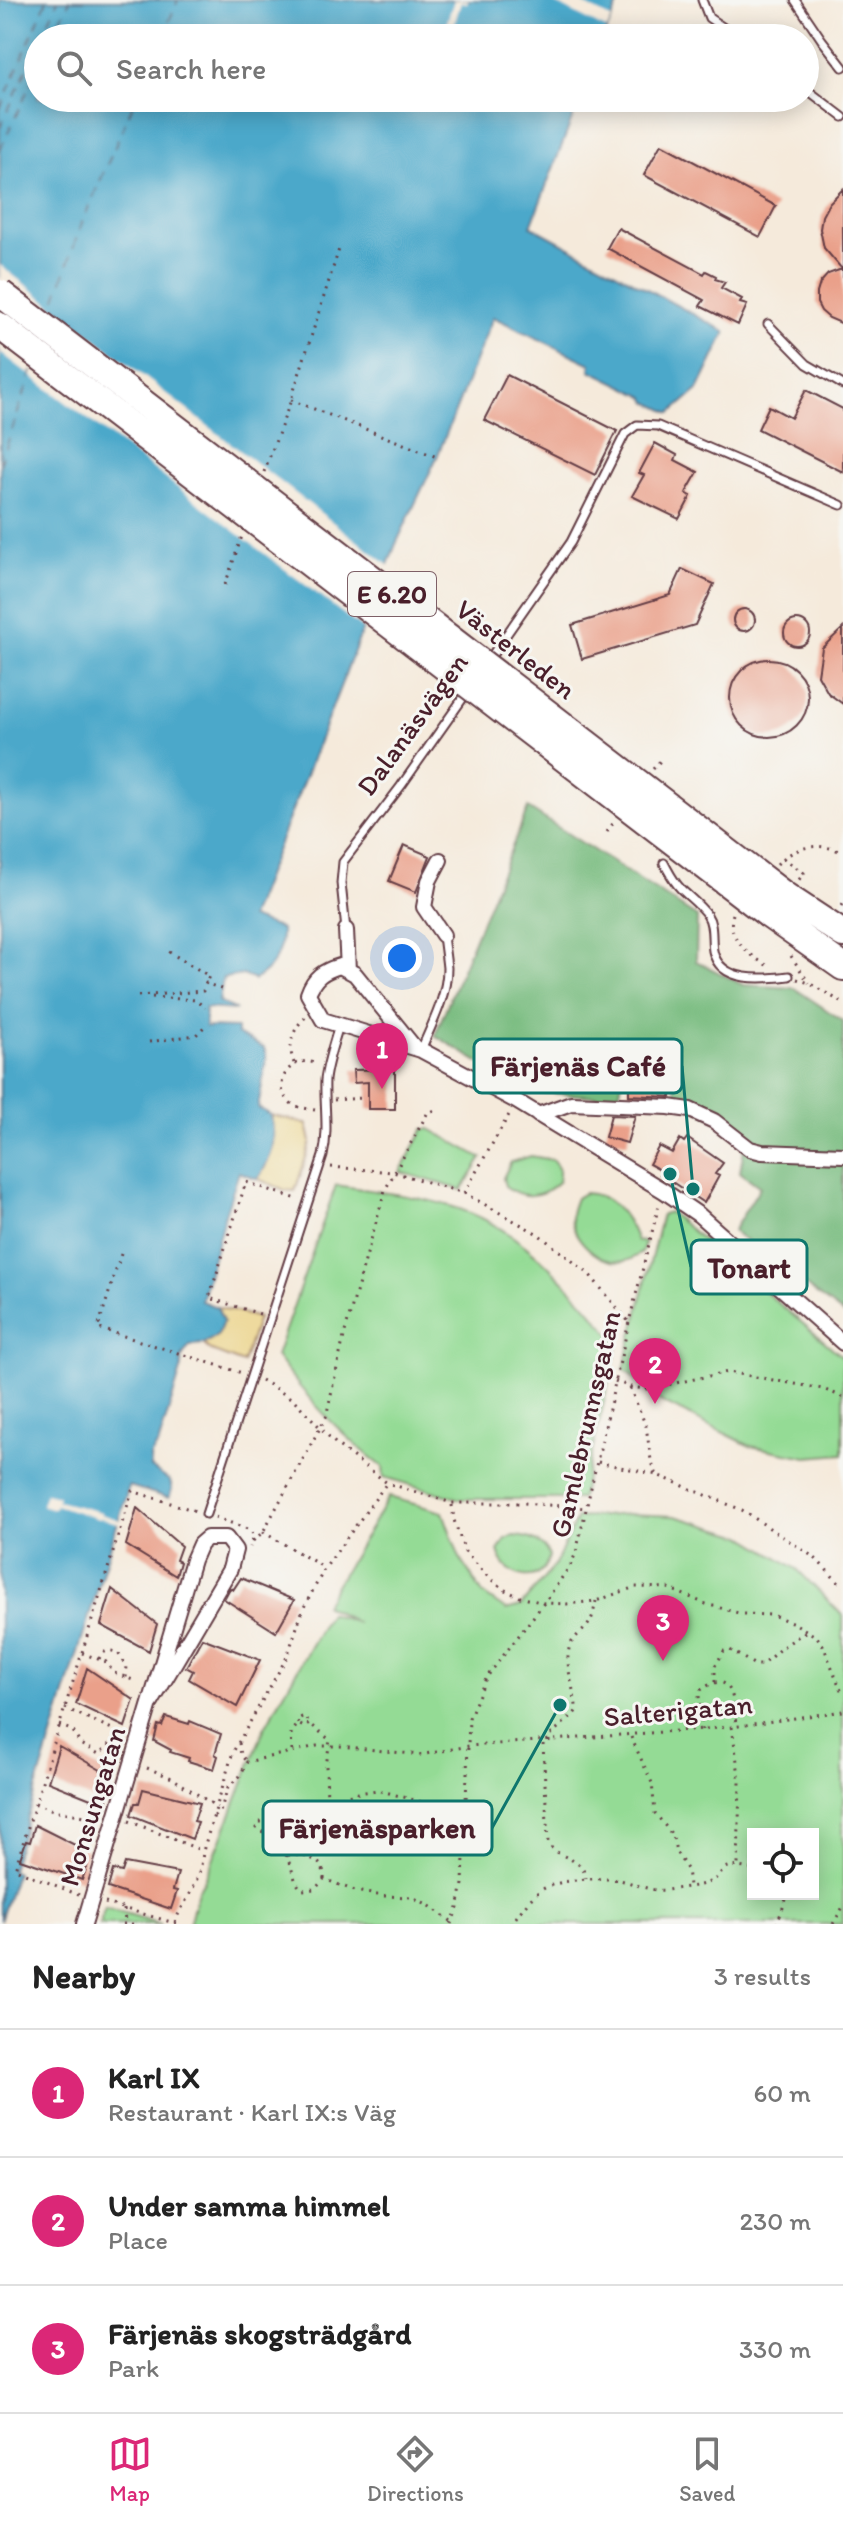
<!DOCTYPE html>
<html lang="en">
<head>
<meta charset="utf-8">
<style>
	body { margin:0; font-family:Itim,sans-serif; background:#f6f6f6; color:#222 }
	.controls { position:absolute; right:24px; bottom:24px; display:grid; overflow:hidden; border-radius:0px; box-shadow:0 4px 20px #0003 }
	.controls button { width:72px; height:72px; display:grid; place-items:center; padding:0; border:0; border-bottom:2px solid #e0e0e0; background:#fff; color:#222; font:40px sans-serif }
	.you { position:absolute; left:402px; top:958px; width:28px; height:28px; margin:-20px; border:6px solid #fff; border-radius:50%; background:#1a73e8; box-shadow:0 0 0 12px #1a73e833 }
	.badge { display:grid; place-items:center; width:52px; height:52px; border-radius:50%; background:#db2777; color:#fff; font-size:26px; font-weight:700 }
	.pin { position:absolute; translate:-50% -66px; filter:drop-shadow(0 2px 4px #0008) }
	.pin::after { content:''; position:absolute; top:42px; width:28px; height:24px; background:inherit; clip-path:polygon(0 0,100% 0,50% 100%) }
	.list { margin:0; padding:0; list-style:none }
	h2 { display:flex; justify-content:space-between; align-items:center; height:104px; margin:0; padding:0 32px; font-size:34px }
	h2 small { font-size:26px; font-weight:400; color:#767676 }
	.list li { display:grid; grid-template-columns:52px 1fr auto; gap:24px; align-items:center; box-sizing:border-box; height:128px; padding:0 32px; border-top:2px solid #e0e0e0 }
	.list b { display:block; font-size:30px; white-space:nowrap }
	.list p { margin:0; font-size:26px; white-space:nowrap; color:#767676 }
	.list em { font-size:26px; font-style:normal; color:#767676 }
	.icon { flex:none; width:44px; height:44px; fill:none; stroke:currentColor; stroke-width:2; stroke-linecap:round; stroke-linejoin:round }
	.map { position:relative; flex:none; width:843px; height:1924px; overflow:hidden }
	.search { position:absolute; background:#fff; box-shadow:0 4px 20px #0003; left:24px; right:24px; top:24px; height:88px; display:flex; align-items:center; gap:20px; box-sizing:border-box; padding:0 28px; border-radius:44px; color:#767676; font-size:30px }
	.sheet { height:488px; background:#fff }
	nav { display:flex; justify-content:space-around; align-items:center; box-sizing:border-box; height:112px; border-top:2px solid #e0e0e0; background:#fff; font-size:22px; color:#767676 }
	nav a { display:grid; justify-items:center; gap:4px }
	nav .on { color:#db2777 }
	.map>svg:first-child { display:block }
</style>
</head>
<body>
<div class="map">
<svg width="843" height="1924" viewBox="0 0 843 1924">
	<rect width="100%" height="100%" fill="#f6f6f2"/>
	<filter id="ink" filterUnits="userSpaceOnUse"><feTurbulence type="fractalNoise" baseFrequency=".0125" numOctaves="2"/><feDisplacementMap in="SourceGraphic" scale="16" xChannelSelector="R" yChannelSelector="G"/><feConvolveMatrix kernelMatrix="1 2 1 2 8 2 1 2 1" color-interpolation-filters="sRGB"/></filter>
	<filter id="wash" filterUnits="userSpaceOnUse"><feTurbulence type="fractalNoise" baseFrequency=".006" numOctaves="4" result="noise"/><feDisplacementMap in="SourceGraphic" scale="32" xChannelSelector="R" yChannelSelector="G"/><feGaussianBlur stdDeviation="1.8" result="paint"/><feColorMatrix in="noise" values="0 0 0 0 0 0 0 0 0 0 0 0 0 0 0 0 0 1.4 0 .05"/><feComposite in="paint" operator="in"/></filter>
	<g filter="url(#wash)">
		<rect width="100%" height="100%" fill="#f5eadb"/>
		<path fill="#94db95" stroke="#6f7d60" stroke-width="2" fill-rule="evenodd" d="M424,1129H430L482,1158L462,1190L400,1172Z
			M531,1156L553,1160L559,1170V1181C542,1198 524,1200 505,1186L503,1178L511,1162Z
			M336,1185C374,1191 413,1195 450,1206C522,1226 572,1289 618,1343L581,1499H460L384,1477L383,1467C341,1435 307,1399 276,1356Z
			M584,1193C612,1194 628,1217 637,1241L645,1242L642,1253C636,1255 632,1260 625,1261C602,1267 571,1239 571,1216C571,1210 574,1203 576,1198Z
			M669,1212L843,1357V1454L807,1457L750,1446L660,1401L624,1369L662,1214Z
			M389,1497L443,1512L459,1556L483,1594L506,1610L521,1606L555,1565L577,1518L630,1514L675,1516L743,1536L797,1569L843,1616V1924H189L198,1891L205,1879L231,1815L264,1729L329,1613L357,1623L324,1605ZM753,1834H813V1894H753Z
			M513,1536C529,1537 542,1540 549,1556C543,1588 504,1579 498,1551L506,1539Z
			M105,1907L161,1924H99Z"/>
		<path fill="#77bb7e" stroke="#606d54" stroke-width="2" d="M528,808L697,917L696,961L743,985L794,988L843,1021V1314L733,1231L760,1187L740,1172L746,1137L676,1097L675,1072L629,1071L624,1075L618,1098L525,1091L435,1035Z"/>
		<path fill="#eeda9e" stroke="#9c7c64" stroke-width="2" d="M271,1115L307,1124L311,1142L295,1191L285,1190L258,1179C274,1154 276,1143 271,1115Z
			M217,1307L258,1318L243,1363L211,1351L203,1344L218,1335L223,1321Z"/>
		<path fill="#4ca8ca" stroke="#4b647a" stroke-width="2" d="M0,0H620L604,38H38V98H580L531,226L726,332L698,390L671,413L648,402L645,397L590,370L591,364L493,317L437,457L396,544L250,918L281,929C282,951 273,969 254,980L243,975L223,978L219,1002L236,1010L205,1008V1027L237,1028V1034L264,1048L267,1056L258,1108L271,1115C276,1143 274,1154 258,1179L239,1172L224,1217L201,1301L217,1307L223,1321L218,1335L203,1344L190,1345C184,1353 180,1357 182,1367L159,1442L150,1457L151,1468L170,1481L172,1489L169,1498L129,1486L11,1870L16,1873L0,1921Z"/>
		<path fill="#f5eadb" d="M454,0H468L467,3L461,2L450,38H442Z
			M549,0H575L612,19L607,30Z
			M0,265L392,568L367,632L0,352Z
			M45,1493L58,1496L57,1501L101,1512V1514L123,1521L121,1524L101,1518L99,1519L56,1505L54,1509L41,1505Z"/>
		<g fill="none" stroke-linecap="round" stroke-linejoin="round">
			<path stroke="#4b566b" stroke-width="2" stroke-dasharray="10 8" stroke-linecap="butt" d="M41,38L58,0
				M52,38L70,0
				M162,38L178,0
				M0,109L47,0
				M0,128L38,44
				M0,150L38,68
				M50,316L81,225L136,98
				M0,465L33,368"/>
		</g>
		<g id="blocks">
			<path fill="#eaa08a" d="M661,144L776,206L760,237L644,175Z
				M843,189V324L829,318L821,311L817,303V293L820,283L828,274L842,269L824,248L820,229L822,216L829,203Z
				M618,228L704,274L706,271L716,276L715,279L725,282L721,288L742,299L740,303L747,305L738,325L700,306L704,300L607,248Z
				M507,375L617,431L595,475L484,420Z
				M806,390L843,409V472L758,429L769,406L791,418Z
				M655,443L677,455L675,460L698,472L686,493L691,496L679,519L632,496L644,475L639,473Z
				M682,569L714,584L695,625L582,659L572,625L670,595Z
				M733 620a11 11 0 1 1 22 0a11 11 0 1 1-22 0Z
				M784 633a13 13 0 1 1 26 0a13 13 0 1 1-26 0Z
				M843,628V704L828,693L818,675L822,648Z
				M730 698a39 39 0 1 1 78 0a39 39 0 1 1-78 0Z
				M404,845L430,856L416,892L389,881Z
				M395,1069V1109H368V1082L354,1083L353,1070Z
				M671,1077V1097L629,1095V1078Z
				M611,1115L635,1116L627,1143L605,1137Z
				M687,1138L723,1163L715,1174L719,1176L704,1203L660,1174L662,1171L649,1164L659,1146L672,1153L680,1139L684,1142Z
				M137,1508L181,1546L176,1560L180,1562L176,1576L126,1545Z
				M241,1578L294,1600L276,1632L224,1599L230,1588L233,1590Z
				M112,1589L157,1624L149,1651L101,1625Z
				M202,1638L260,1660L237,1707L189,1679L193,1671L186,1667Z
				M87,1668L134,1700L125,1727L76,1704Z
				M166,1717L189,1724L190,1721L221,1734L215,1754L218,1756L214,1769L188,1761L189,1758L170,1752L171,1750L154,1741L158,1725L162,1726Z
				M59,1746L111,1776L106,1805L48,1782Z
				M143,1789L200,1803L194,1821L198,1822L192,1839L131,1815L135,1803H139Z
				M35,1825L87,1851L83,1865L87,1866L82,1880L20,1859L26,1841L30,1842Z
				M125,1863L178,1873L173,1890L177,1891L171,1909L108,1888L113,1870L122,1872Z"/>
		</g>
	</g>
	<g filter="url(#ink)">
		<use href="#blocks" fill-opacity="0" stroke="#643d45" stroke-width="2"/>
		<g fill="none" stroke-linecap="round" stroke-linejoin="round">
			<g stroke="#643d45" stroke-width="11">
				<path id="lane" d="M702,0L709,18L739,38
					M795,0L822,40L843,67
					M805,88L843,117
					M768,324L807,364L843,385
					M488,661L571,542L625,434L637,425L658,426L841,505
					M664,863C669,872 673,881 681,889C689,897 700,905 707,915C714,925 711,939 713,951C720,984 765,979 789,976
					M346,930L341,883L343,862L401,786L468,691
					M421,1050C432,1024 447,996 447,968C446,957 444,945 443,935
					M206,1514L323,1156C329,1130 324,1106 325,1080C327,1062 334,1043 339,1025"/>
			</g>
			<g stroke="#643d45" stroke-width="18">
				<path id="street" d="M440,860L429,881L424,907L443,935
					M346,930L348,970
					M414,1047L355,974L340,966C323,971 314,977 308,994L323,1020L421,1050L516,1101L664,1191L699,1215L843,1343
					M538,1115L571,1103L669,1107L690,1110L714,1121L750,1149L762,1152L843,1155
					M84,1924L193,1560L200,1544L207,1538H226L235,1550L230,1569L151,1703"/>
			</g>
			<g stroke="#643d45" stroke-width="30">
				<path id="highway" d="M784,895L843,934
					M769,915L843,967"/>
			</g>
			<path stroke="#643d45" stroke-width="3" stroke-dasharray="2 6" stroke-linecap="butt" d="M291,400L437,457
				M264,472L291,400L340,246
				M225,585L242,536
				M653,769L660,761
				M607,832L614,822
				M783,858L804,873L798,881
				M777,864C795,846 820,841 843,853
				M842,906L843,904
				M733,914C725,938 751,956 768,966
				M169,952L209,976L206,983
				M791,956L809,983
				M797,979L809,983L843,1003
				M138,996L203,991L206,983L221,989
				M152,997L196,1000L205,1008
				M149,1042L196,1035L204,1027
				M294,1063C287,1047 293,1027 306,1017
				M334,1100L363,1098
				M315,1110C309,1109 302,1108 296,1106C268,1094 286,1051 317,1064
				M331,1167L393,1172L464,1193L538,1234L589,1274L629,1322
				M464,1193L510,1113
				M121,1254L98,1328L242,1373
				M260,1314L209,1298L246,1182L297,1199
				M261,1380L294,1400L336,1444L387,1483L452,1503H523L587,1508
				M615,1381L630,1387L647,1389L728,1372L823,1389L843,1397
				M630,1388L646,1426L651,1460L657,1475
				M598,1462L657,1475L742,1510L815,1558L843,1587
				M452,1505L454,1520L465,1552L488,1577L503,1589L520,1597L544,1603L567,1604L596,1601L635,1587L668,1588L706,1604L742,1614L772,1615L794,1623L817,1637L823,1645L843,1695
				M215,1517L250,1530L254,1535L250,1547
				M263,1532L325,1568
				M253,1541L263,1532L326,1417L345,1332L385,1190L427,1114L435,1110
				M82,1653L106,1662L114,1673L133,1680
				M99,1659C103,1650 110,1649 118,1653L127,1666L126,1678
				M715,1682V1666L724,1651L730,1650L755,1665H762L781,1648L808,1630
				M65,1708L114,1730
				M298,1724L297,1720L302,1717H306L309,1723
				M59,1725L73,1731L80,1744L99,1754L114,1739
				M732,1727L740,1782L738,1865
				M702,1730L699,1696L701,1690C734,1666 734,1704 736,1726
				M631,1737L652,1783L655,1813L673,1836L676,1852L687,1869L689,1886
				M549,1742V1737C554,1730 574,1716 576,1711C578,1701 564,1667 569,1649C572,1637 582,1633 588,1625C593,1619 594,1609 596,1601
				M239,1743L241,1755L246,1761
				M543,1744L548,1843C558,1860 583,1856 586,1879
				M292,1751L291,1733L298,1724L304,1727L309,1723L330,1740L326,1766L327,1804
				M147,1768L172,1778L217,1807
				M35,1803L53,1810L85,1816
				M214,1816L220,1812L228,1787L240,1776L247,1762L317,1746H340L420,1755L469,1746L732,1727L843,1711
				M129,1821L203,1851
				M288,1855C304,1855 326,1858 324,1879
				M79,1895L15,1869L132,1491L196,1511
				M105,1903L178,1924
				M124,1909L125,1923
				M451,1921L427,1904L412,1897L383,1896L355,1891L324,1879L315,1889L303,1890C292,1882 294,1867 286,1858L287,1854L276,1851L275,1839L256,1828L259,1822L290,1823L301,1820L345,1795L378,1790L425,1803H466
				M175,1923C179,1910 187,1901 193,1888C199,1876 202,1864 203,1851L233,1752L287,1657L303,1609L325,1568L386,1484
				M123,1924H137
				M451,1924L458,1908L463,1884L469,1718L486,1678L547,1599L570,1566L576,1553L629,1322L659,1205
				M511,1924C520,1913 528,1899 540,1891C555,1879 600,1877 619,1880C636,1883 649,1892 667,1890C679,1888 693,1887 704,1884C732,1876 710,1859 753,1870
				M777,1924L788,1894
				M833,1924L843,1907"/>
			<use href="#lane" stroke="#fff" stroke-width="7"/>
			<use href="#street" stroke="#fff" stroke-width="14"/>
			<use href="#highway" stroke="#fff" stroke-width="26"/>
			<g stroke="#643d45" stroke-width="30" stroke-linecap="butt">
				<path id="highway-bridge" d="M0,293L784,895
					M0,326L769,915"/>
			</g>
			<use href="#highway-bridge" stroke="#fff" stroke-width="26"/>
		</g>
	</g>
	<g text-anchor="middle" stroke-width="6" stroke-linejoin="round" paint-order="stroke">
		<rect fill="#f6f6f2" stroke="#7e6067" stroke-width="2" x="348" y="572" width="88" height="44" rx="6"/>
		<g font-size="26" font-weight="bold" fill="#4a1f2b">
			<text x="392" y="603">E 6.20</text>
		</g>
		<g font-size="28" fill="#4a1f2b" stroke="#f6f6f2">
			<text transform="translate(516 649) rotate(38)" y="10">Västerleden</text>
			<text transform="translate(412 724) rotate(-54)" y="10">Dalanäsvägen</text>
			<text transform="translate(585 1424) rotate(-77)" y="10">Gamlebrunnsgatan</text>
			<text transform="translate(678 1710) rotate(-5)" y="10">Salterigatan</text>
			<text transform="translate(92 1806) rotate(-73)" y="10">Monsungatan</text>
		</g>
	</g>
	<path fill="none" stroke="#0f766e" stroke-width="3" d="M693 1189L682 1066M670 1174L691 1267M560 1705L492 1828"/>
	<g fill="#0f766e" stroke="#f6f6f2" stroke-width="3">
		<circle cx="693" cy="1189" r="8"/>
		<circle cx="670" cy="1174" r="8"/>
		<circle cx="560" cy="1705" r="8"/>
	</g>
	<g fill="#f6f6f2" stroke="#0f766e" stroke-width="3">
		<rect x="474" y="1039" width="208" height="54" rx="8"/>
		<rect x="691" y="1240" width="116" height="54" rx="8"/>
		<rect x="263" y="1801" width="229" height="54" rx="8"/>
	</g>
	<g font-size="30" text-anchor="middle" font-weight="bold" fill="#4a1f2b">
		<text x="578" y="1076">Färjenäs Café</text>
		<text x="749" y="1278">Tonart</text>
		<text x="377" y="1838">Färjenäsparken</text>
	</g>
</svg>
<div class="controls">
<button><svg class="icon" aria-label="locate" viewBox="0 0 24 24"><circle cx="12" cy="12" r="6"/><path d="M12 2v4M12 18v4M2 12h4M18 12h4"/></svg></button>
</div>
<div class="you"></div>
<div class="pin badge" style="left:382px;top:1089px">1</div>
<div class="pin badge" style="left:655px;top:1404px">2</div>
<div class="pin badge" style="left:663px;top:1661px">3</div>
<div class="search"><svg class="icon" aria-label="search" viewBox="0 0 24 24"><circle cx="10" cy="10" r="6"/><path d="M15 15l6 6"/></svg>Search here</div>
</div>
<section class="sheet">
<h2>Nearby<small>3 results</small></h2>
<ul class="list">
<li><span class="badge">1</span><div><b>Karl IX</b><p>Restaurant · Karl IX:s Väg</p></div><em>60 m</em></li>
<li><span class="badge">2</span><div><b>Under samma himmel</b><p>Place</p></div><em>230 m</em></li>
<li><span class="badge">3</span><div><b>Färjenäs skogsträdgård</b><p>Park</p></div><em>330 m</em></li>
</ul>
</section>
<nav>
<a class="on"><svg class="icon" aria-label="map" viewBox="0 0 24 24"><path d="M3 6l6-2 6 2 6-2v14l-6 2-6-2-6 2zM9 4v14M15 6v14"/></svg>Map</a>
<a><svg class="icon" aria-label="directions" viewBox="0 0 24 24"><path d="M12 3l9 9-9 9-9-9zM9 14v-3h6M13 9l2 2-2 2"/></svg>Directions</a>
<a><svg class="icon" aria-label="saved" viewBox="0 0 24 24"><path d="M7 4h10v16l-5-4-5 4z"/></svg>Saved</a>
</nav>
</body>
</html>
